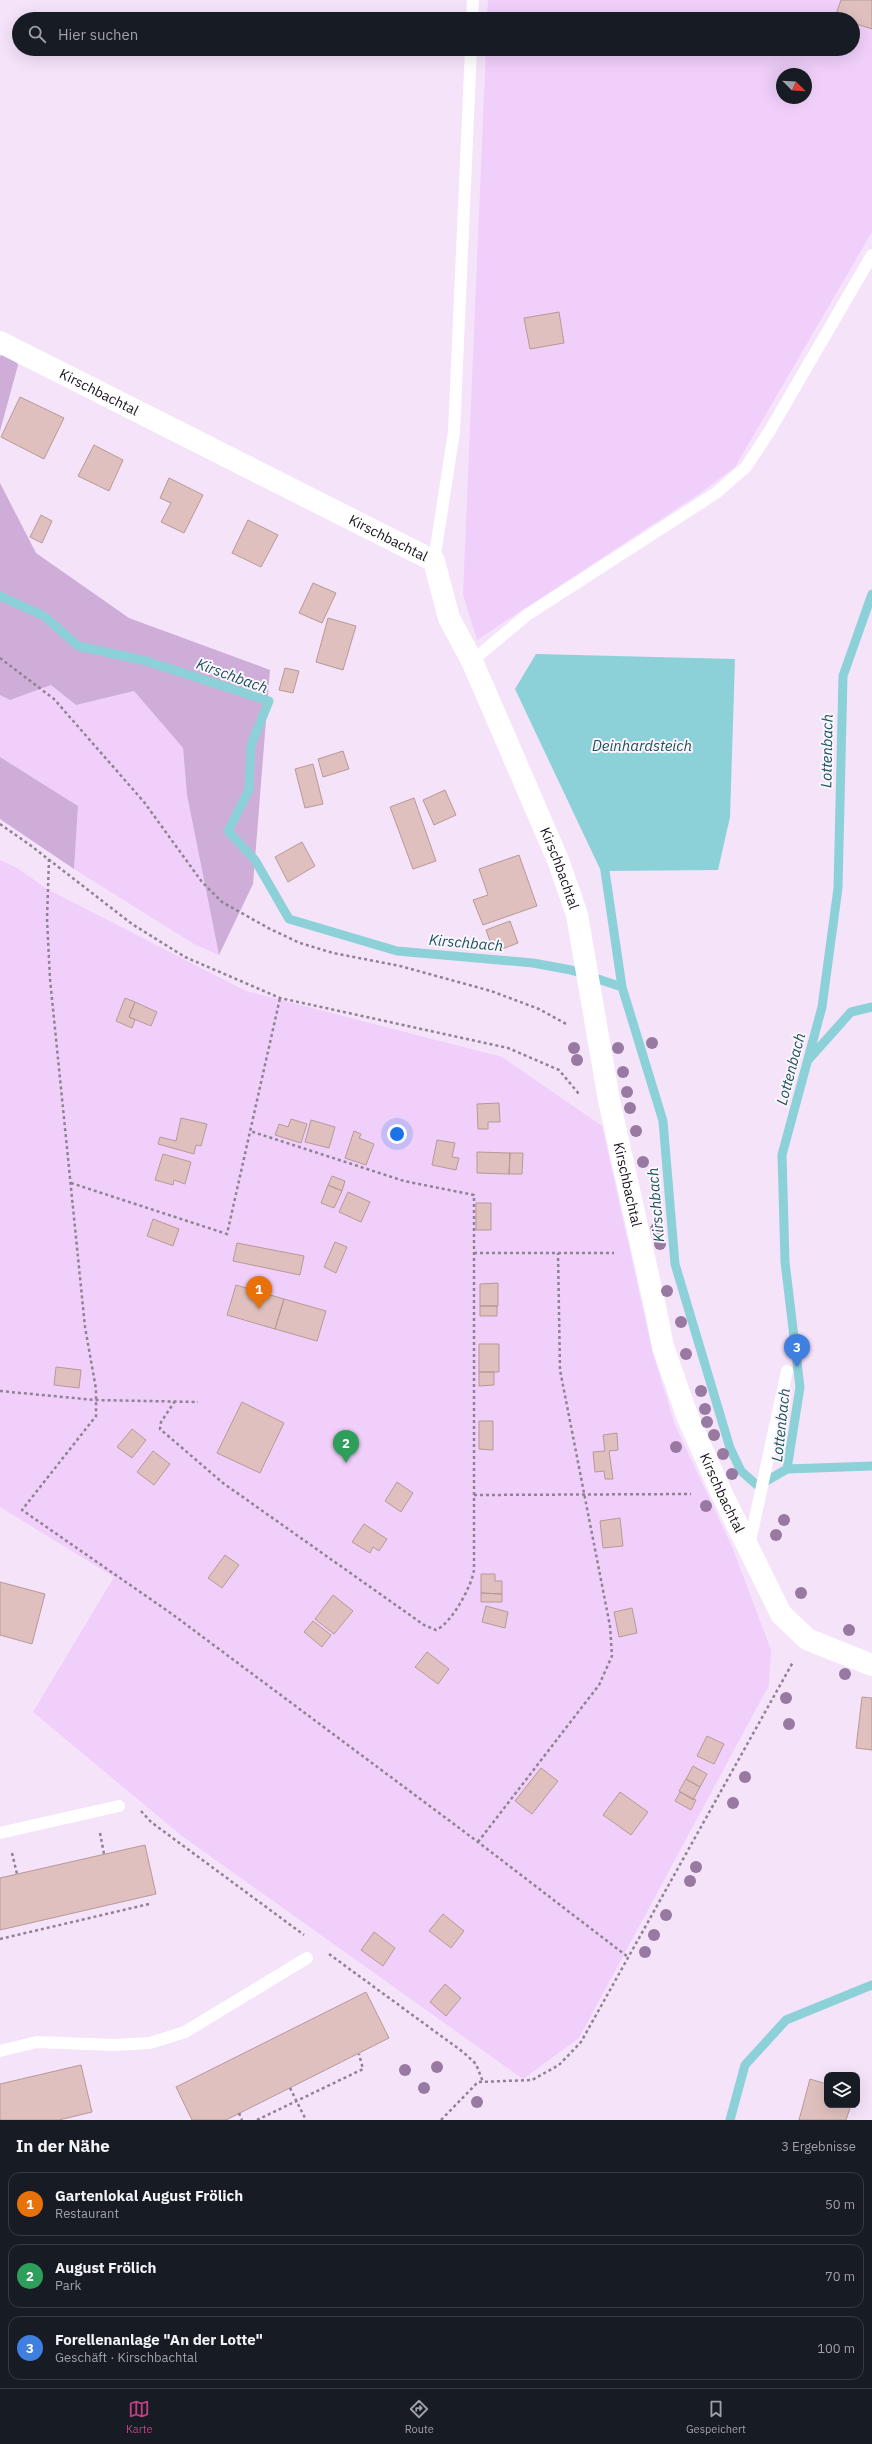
<!DOCTYPE html>
<html lang="de">
<head>
<meta charset="utf-8">
<style>
	body { margin:0; font-family:"IBM Plex Sans",sans-serif; background:#242831; color:#f1f3f6 }
	.controls { position:absolute; right:12px; bottom:12px; display:grid; overflow:hidden; border-radius:8px; box-shadow:0 4px 16px #0002 }
	.controls button { width:36px; height:36px; display:grid; place-items:center; padding:0; border:0; border-bottom:1px solid #363941; background:#171b24; color:#f1f3f6; font:20px sans-serif }
	.compass { position:absolute; left:776px; top:68px; width:36px; height:36px; border-radius:50%; background:#171b24; box-shadow:0 4px 16px #0002; rotate:114deg }
	.you { position:absolute; left:397px; top:1134px; width:14px; height:14px; margin:-10px; border:3px solid #fff; border-radius:50%; background:#1a73e8; box-shadow:0 0 0 6px #1a73e833 }
	.badge { display:grid; place-items:center; width:26px; height:26px; border-radius:50%; background:#c33f85; color:#fff; font-size:13px; font-weight:700 }
	.pin { position:absolute; translate:-50% -33px; filter:drop-shadow(0 1px 2px #0008) }
	.pin::after { content:''; position:absolute; top:21px; width:14px; height:12px; background:inherit; clip-path:polygon(0 0,100% 0,50% 100%) }
	.list { margin:0; padding:0; list-style:none }
	h2 { display:flex; justify-content:space-between; align-items:center; height:52px; margin:0; padding:0 16px; font-size:17px }
	h2 small { font-size:13px; font-weight:400; color:#9ea1a6 }
	.list li { display:grid; grid-template-columns:26px 1fr auto; gap:12px; align-items:center; box-sizing:border-box; height:64px; margin:0 8px 8px; padding:0 8px; border:1px solid #363941; border-radius:12px }
	.list b { display:block; font-size:15px; white-space:nowrap }
	.list p { margin:0; font-size:13px; white-space:nowrap; color:#9ea1a6 }
	.list em { font-size:13px; font-style:normal; color:#9ea1a6 }
	.icon { flex:none; width:22px; height:22px; fill:none; stroke:currentColor; stroke-width:2; stroke-linecap:round; stroke-linejoin:round }
	.map { position:relative; flex:none; width:872px; height:2120px; overflow:hidden }
	.search { position:absolute; background:#171b24; box-shadow:0 4px 16px #0002; left:12px; right:12px; top:12px; height:44px; display:flex; align-items:center; gap:10px; box-sizing:border-box; padding:0 14px; border-radius:22px; color:#9ea1a6; font-size:15px }
	.sheet { height:268px; background:#171b24 }
	nav { display:flex; justify-content:space-around; align-items:center; box-sizing:border-box; height:56px; border-top:1px solid #363941; background:#171b24; font-size:11px; color:#9ea1a6 }
	nav a { display:grid; justify-items:center; gap:2px }
	nav .on { color:#c33f85 }
	.map>svg:first-child { display:block }
</style>
</head>
<body>
<div class="map">
<svg width="872" height="2120" viewBox="0 0 872 2120">
	<rect width="100%" height="100%" fill="#f5e3fa"/>
	<path fill="#f0cffa" fill-rule="evenodd" d="M488,0H872V232L735,467L699,494L477,640L463,594L486,49H853V19H487ZM782,74H806V98H782Z
		M51,685L76,705L134,691L183,748L187,795L219,955L194,944L74,869L78,806L0,757V695L10,700Z
		M0,860L17,868L47,889L246,991L502,1057L602,1126L653,1354L675,1425L733,1549L771,1650L769,1685L579,2038L523,2079L182,1836L33,1712L114,1577L0,1507Z"/>
	<path fill="#ceadd8" d="M8,340L18,365L0,431V357Z
		M0,483L36,553L129,618L270,670L253,884L219,955L187,795L183,748L134,691L76,705L51,685L10,700L0,695Z
		M0,757L78,806L74,869L0,819Z"/>
	<path fill="#8cd1d8" d="M536,654L735,659L730,817L718,870L601,871L515,689Z"/>
	<g fill="none" stroke-linecap="round" stroke-linejoin="round">
		<path stroke="#8cd1d8" stroke-width="9" d="M872,594L843,676L838,888L822,1007L782,1155L785,1262L800,1387L787,1469L872,1466
			M0,596L44,616L78,646L146,661L269,701L251,745L249,790L228,831L255,860L289,919L397,951L533,963L571,970L622,987
			M605,871L622,987L663,1121L675,1264L730,1448L741,1471L758,1486L787,1469
			M809,1059L851,1012L872,1007
			M730,2120L745,2065L786,2020L872,1985"/>
	</g>
	<path fill="#dfc0be" stroke="#b79997" d="M841,0H872V29L853,23V19L835,17Z
		M559,312L564,343L530,349L524,318Z
		M20,397L64,418L44,459L1,437Z
		M94,445L123,460L109,491L78,476Z
		M169,478L203,495L184,533L161,522L171,503L160,498Z
		M41,515L52,521L42,543L30,537Z
		M248,520L278,535L261,567L232,553Z
		M313,583L336,593L322,623L299,613Z
		M328,618L356,626L343,670L316,662Z
		M285,668L299,671L293,693L279,690Z
		M343,751L349,769L323,777L318,759Z
		M313,764L323,804L305,808L295,769Z
		M445,790L456,815L434,825L423,800Z
		M414,798L436,861L413,869L390,807Z
		M302,842L315,866L288,882L275,857Z
		M519,855L537,906L483,925L473,900L488,895L479,869Z
		M510,921L518,943L494,952L486,930Z
		M125,998L135,1002L129,1017L135,1020L132,1028L116,1021Z
		M135,1002L157,1012L151,1026L129,1017Z
		M499,1103L500,1122H488V1129H478L477,1104Z
		M181,1118L207,1124L201,1146L196,1145L194,1154L158,1144L160,1137L176,1141Z
		M291,1119L307,1124L301,1143L275,1135L279,1124L288,1127Z
		M311,1120L335,1127L329,1148L305,1142Z
		M354,1131L361,1134L359,1138L374,1144L366,1165L345,1158Z
		M437,1140L455,1143L452,1157L459,1158L456,1170L432,1165Z
		M477,1152L510,1153L509,1174L477,1173Z
		M510,1153H523L522,1174H509Z
		M163,1154L191,1162L185,1184L174,1180L173,1185L155,1180Z
		M332,1176L345,1181L342,1191L328,1185Z
		M328,1185L342,1191L334,1208L321,1203Z
		M348,1192L370,1202L361,1222L339,1212Z
		M476,1203H491V1230H476Z
		M153,1219L179,1229L173,1246L147,1236Z
		M335,1242L347,1247L336,1273L324,1267Z
		M237,1243L304,1256L300,1275L233,1261Z
		M498,1283V1306H480V1284Z
		M236,1285L284,1299L275,1329L227,1315Z
		M284,1299L326,1311L317,1341L275,1329Z
		M480,1306H497V1316H480Z
		M479,1344H499V1372H479Z
		M56,1367L81,1370L79,1388L54,1385Z
		M479,1372H494V1385L479,1386Z
		M242,1402L284,1423L260,1473L217,1453Z
		M479,1421H493V1450L479,1449Z
		M132,1429L146,1440L132,1458L117,1447Z
		M617,1433L618,1450L609,1451L613,1479H605L604,1471L595,1472L593,1452L605,1451L603,1435Z
		M153,1451L170,1464L154,1485L137,1472Z
		M397,1482L413,1493L401,1512L385,1501Z
		M620,1518L623,1546L603,1548L600,1521Z
		M364,1524L387,1539L379,1551L373,1547L370,1553L352,1542Z
		M225,1555L239,1565L222,1588L208,1578Z
		M481,1574H495V1581H502V1594L481,1593Z
		M0,1582L45,1594L32,1644L0,1635Z
		M481,1593L502,1594V1602H481Z
		M333,1595L353,1611L334,1634L315,1619Z
		M486,1606L508,1612L505,1628L482,1622Z
		M632,1608L637,1633L619,1637L614,1612Z
		M313,1621L331,1635L322,1647L304,1632Z
		M427,1652L449,1669L438,1684L415,1667Z
		M862,1697L872,1698V1750L856,1748Z
		M707,1736L724,1744L714,1764L697,1756Z
		M693,1766L707,1774L700,1787L686,1779Z
		M541,1768L558,1781L532,1814L515,1801Z
		M686,1779L700,1787L693,1800L679,1791Z
		M620,1792L648,1812L631,1835L603,1815Z
		M680,1792L696,1800L691,1810L675,1801Z
		M145,1845L156,1894L0,1930V1878Z
		M443,1914L464,1931L451,1948L429,1931Z
		M374,1932L395,1948L383,1966L361,1950Z
		M445,1984L461,1998L446,2016L430,2002Z
		M366,1992L389,2038L226,2120H192L176,2087Z
		M81,2065L92,2112L59,2120H0V2084Z
		M810,2079L827,2084V2105H851L846,2120H799Z"/>
	<g fill="none" stroke-linecap="round" stroke-linejoin="round">
		<path stroke="#8f8292" stroke-width="2.5" stroke-dasharray="3 3" stroke-linecap="butt" d="M0,658L54,699L144,802L202,882L222,902L270,929L300,943L333,953L400,966L491,991L539,1009L568,1025
			M0,824L30,845L132,924L185,957L280,998L508,1048L559,1070L579,1094
			M49,859L47,919L50,979L85,1327L96,1389V1416L22,1510L172,1614L478,1842L628,1957
			M71,1183L227,1234L280,998
			M474,1253H614
			M0,1391L95,1400L198,1402
			M175,1401L161,1422L160,1429L223,1483L424,1625L436,1630C451,1624 472,1586 474,1570V1195L404,1181L250,1131
			M474,1495L691,1494
			M141,1811L151,1822L304,1935
			M100,1833L104,1854
			M478,1842L599,1685L612,1656L610,1626L560,1370L558,1253
			M12,1853L17,1874
			M0,1939L149,1904
			M329,1954L463,2052L476,2064L483,2082
			M290,2088L306,2120
			M239,2113L242,2120
			M257,2120L363,2069L359,2054
			M441,2120L478,2082L532,2080L559,2065L581,2042L793,1662"/>
		<path stroke="#fff" stroke-width="12" d="M472,19L473,0
			M434,561L454,432L471,49
			M472,661L527,615L716,493L746,467L769,432L872,255
			M749,1546L787,1371
			M0,1833L119,1806
			M0,2051L37,2042L114,2045L150,2043L185,2032L307,1958"/>
		<path stroke="#fff" stroke-width="22" id="s1" d="M0,342L434,561L449,618L472,661L558,860L577,915L609,1100L656,1311L663,1347L688,1418L722,1494L781,1614L807,1639L872,1665"/>
	</g>
	<g fill="#9879a1">
		<circle cx="652" cy="1043" r="6"/>
		<circle cx="574" cy="1048" r="6"/>
		<circle cx="618" cy="1048" r="6"/>
		<circle cx="577" cy="1060" r="6"/>
		<circle cx="623" cy="1072" r="6"/>
		<circle cx="627" cy="1092" r="6"/>
		<circle cx="630" cy="1108" r="6"/>
		<circle cx="636" cy="1131" r="6"/>
		<circle cx="643" cy="1162" r="6"/>
		<circle cx="656" cy="1229" r="6"/>
		<circle cx="660" cy="1244" r="6"/>
		<circle cx="667" cy="1291" r="6"/>
		<circle cx="681" cy="1322" r="6"/>
		<circle cx="686" cy="1354" r="6"/>
		<circle cx="701" cy="1391" r="6"/>
		<circle cx="705" cy="1409" r="6"/>
		<circle cx="707" cy="1422" r="6"/>
		<circle cx="714" cy="1435" r="6"/>
		<circle cx="676" cy="1447" r="6"/>
		<circle cx="723" cy="1454" r="6"/>
		<circle cx="732" cy="1474" r="6"/>
		<circle cx="706" cy="1506" r="6"/>
		<circle cx="784" cy="1520" r="6"/>
		<circle cx="776" cy="1535" r="6"/>
		<circle cx="801" cy="1593" r="6"/>
		<circle cx="849" cy="1630" r="6"/>
		<circle cx="845" cy="1674" r="6"/>
		<circle cx="786" cy="1698" r="6"/>
		<circle cx="789" cy="1724" r="6"/>
		<circle cx="745" cy="1777" r="6"/>
		<circle cx="733" cy="1803" r="6"/>
		<circle cx="696" cy="1867" r="6"/>
		<circle cx="690" cy="1881" r="6"/>
		<circle cx="666" cy="1915" r="6"/>
		<circle cx="654" cy="1935" r="6"/>
		<circle cx="645" cy="1952" r="6"/>
		<circle cx="437" cy="2067" r="6"/>
		<circle cx="405" cy="2070" r="6"/>
		<circle cx="424" cy="2088" r="6"/>
		<circle cx="477" cy="2102" r="6"/>
	</g>
	<g text-anchor="middle" stroke-width="4" stroke-linejoin="round" paint-order="stroke">
		<g font-size="14" fill="#1b151d" stroke="#fcf5fe">
			<text dy="5" stroke="none"><textPath href="#s1" startOffset="111">Kirschbachtal</textPath></text>
			<text dy="5" stroke="none"><textPath href="#s1" startOffset="435">Kirschbachtal</textPath></text>
			<text dy="5" stroke="none"><textPath href="#s1" startOffset="819">Kirschbachtal</textPath></text>
			<text dy="5" stroke="none"><textPath href="#s1" startOffset="1143">Kirschbachtal</textPath></text>
			<text dy="5" stroke="none"><textPath href="#s1" startOffset="1467">Kirschbachtal</textPath></text>
		</g>
		<g font-size="15" font-style="italic" fill="#185459" stroke="#fcf5fe">
			<text transform="translate(232 676) rotate(20)" y="5">Kirschbach</text>
			<text x="642" y="751">Deinhardsteich</text>
			<text transform="translate(827 751) rotate(-89)" y="5">Lottenbach</text>
			<text transform="translate(466 943) rotate(5)" y="5">Kirschbach</text>
			<text transform="translate(791 1069) rotate(-75)" y="5">Lottenbach</text>
			<text transform="translate(656 1205) rotate(-95)" y="5">Kirschbach</text>
			<text transform="translate(781 1425) rotate(-84)" y="5">Lottenbach</text>
		</g>
	</g>
</svg>
<div class="controls">
<button><svg class="icon" aria-label="layers" viewBox="0 0 24 24"><path d="M12 4l9 5-9 5-9-5zM3 14l9 5 9-5"/></svg></button>
</div>
<svg class="compass" viewBox="-18 -18 36 36"><path d="M0-13l5 13h-10z" fill="#e53935"/><path d="M0 13l5-13h-10z" fill="#9ea1a6"/></svg>
<div class="you"></div>
<div class="pin badge" style="left:259px;top:1309px;background:#e8710a">1</div>
<div class="pin badge" style="left:346px;top:1463px;background:#2e9e5b">2</div>
<div class="pin badge" style="left:797px;top:1367px;background:#3f7fe0">3</div>
<div class="search"><svg class="icon" aria-label="search" viewBox="0 0 24 24"><circle cx="10" cy="10" r="6"/><path d="M15 15l6 6"/></svg>Hier suchen</div>
</div>
<section class="sheet">
<h2>In der Nähe<small>3 Ergebnisse</small></h2>
<ul class="list">
<li><span class="badge" style="background:#e8710a">1</span><div><b>Gartenlokal August Frölich</b><p>Restaurant</p></div><em>50 m</em></li>
<li><span class="badge" style="background:#2e9e5b">2</span><div><b>August Frölich</b><p>Park</p></div><em>70 m</em></li>
<li><span class="badge" style="background:#3f7fe0">3</span><div><b>Forellenanlage &quot;An der Lotte&quot;</b><p>Geschäft · Kirschbachtal</p></div><em>100 m</em></li>
</ul>
</section>
<nav>
<a class="on"><svg class="icon" aria-label="map" viewBox="0 0 24 24"><path d="M3 6l6-2 6 2 6-2v14l-6 2-6-2-6 2zM9 4v14M15 6v14"/></svg>Karte</a>
<a><svg class="icon" aria-label="directions" viewBox="0 0 24 24"><path d="M12 3l9 9-9 9-9-9zM9 14v-3h6M13 9l2 2-2 2"/></svg>Route</a>
<a><svg class="icon" aria-label="saved" viewBox="0 0 24 24"><path d="M7 4h10v16l-5-4-5 4z"/></svg>Gespeichert</a>
</nav>
</body>
</html>
